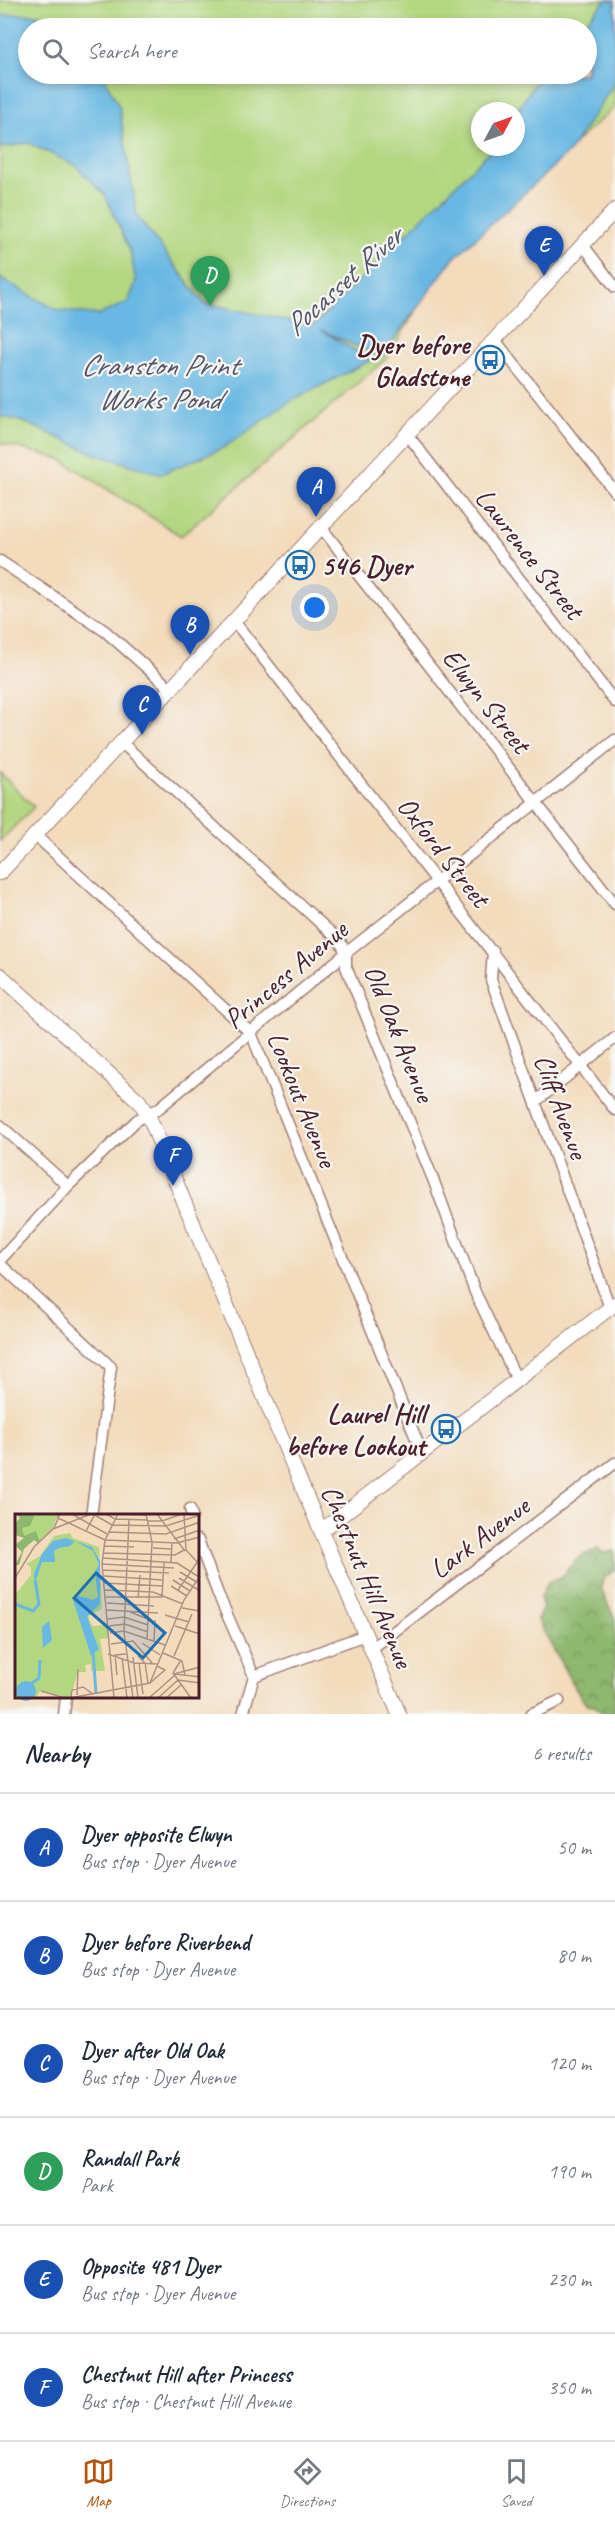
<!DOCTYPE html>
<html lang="en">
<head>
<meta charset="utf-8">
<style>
	body { margin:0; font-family:Caveat,sans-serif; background:#f2f2f3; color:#1f2937 }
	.compass { position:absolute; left:471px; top:102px; width:54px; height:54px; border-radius:50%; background:#fff; box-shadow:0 3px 9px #0003; rotate:49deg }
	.you { position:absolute; left:315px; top:608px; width:21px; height:21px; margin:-15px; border:4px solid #fff; border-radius:50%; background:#1a73e8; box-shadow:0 0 0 9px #1a73e833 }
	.badge { display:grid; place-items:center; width:39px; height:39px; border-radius:50%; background:#b45309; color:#fff; font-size:20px; font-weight:700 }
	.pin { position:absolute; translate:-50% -50px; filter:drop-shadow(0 2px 3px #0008) }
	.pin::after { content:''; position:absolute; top:32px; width:21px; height:18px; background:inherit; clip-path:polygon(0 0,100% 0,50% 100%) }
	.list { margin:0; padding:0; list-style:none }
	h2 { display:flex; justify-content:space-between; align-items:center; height:78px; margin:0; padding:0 24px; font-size:26px }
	h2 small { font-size:20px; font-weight:400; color:#747a83 }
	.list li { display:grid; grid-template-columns:39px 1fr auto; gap:18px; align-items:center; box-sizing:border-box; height:108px; padding:0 24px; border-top:2px solid #e0e1e3 }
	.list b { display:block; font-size:22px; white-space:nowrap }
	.list p { margin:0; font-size:20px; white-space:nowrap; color:#747a83 }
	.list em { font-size:20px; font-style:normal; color:#747a83 }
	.icon { flex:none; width:33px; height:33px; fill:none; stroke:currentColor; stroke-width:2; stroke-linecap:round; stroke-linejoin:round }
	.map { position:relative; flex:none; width:615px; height:1714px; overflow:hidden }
	.search { position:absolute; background:#fff; box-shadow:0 3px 9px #0003; left:18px; right:18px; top:18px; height:66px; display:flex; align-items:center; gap:15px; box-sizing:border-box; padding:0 21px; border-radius:33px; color:#747a83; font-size:22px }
	.sheet { height:726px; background:#fff }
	nav { display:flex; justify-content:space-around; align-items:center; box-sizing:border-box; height:84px; border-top:2px solid #e0e1e3; background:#fff; font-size:16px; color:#747a83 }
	nav a { display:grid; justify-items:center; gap:3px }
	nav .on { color:#b45309 }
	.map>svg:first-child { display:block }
</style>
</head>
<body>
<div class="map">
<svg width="615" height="1714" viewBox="0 0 615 1714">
	<defs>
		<pattern id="forest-crowns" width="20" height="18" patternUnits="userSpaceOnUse" patternTransform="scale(1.5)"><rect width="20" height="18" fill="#8db86e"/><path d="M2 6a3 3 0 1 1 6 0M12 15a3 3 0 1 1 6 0" fill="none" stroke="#75955b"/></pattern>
	</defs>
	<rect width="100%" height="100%" fill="#f6f6f2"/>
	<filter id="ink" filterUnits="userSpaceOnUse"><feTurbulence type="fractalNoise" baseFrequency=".0167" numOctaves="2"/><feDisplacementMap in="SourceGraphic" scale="12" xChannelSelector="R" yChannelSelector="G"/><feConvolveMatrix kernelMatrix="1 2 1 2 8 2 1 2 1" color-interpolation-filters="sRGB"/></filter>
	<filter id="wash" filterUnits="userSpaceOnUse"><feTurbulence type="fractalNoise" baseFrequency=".008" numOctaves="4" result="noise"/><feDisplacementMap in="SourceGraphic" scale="24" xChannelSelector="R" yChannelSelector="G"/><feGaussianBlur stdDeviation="1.35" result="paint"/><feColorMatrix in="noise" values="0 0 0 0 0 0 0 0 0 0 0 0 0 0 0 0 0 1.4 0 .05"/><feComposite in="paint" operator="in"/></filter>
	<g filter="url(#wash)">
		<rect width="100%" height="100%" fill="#f3dbbc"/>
		<path fill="url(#forest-crowns)" stroke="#6c6c4c" stroke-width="1.5" d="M597,1549L604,1553L615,1551V1570L603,1579L601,1589L615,1619V1714H603L594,1705L586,1704L573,1685L537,1619L543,1608L540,1598L548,1582C569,1576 564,1569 579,1558C584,1554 591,1553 597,1549Z"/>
		<path fill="#b2d780" stroke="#7e7b56" stroke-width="1.5" fill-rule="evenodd" d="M0,0H615V107L451,253L387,358L181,536L60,459L0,443ZM28,28H586V74H28ZM480,111H516V147H480Z
			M0,773L34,807L0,841Z"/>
		<path fill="#68b8e3" stroke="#596c87" stroke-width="1.5" d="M606,0H615V82L570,151L452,260L381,357L321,330L371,360L290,402L223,448L161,474L95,454L24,422L0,416V278L57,310L99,315L128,302L136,282L130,251L105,195L75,165L28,143L0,148V15L37,14L59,28H28V74H102L119,106L137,216L204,303L313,326L494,147H516V112L541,74H586V28H580Z"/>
	</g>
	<g filter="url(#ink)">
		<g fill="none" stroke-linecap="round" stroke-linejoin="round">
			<g stroke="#9e7d74" stroke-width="13">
				<path id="street" d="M583,245L615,287
					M495,340L615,492
					M407,434L615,702
					M321,527L615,904
					M0,561L105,631L171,689
					M234,621L615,1110
					M122,743L340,941L346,953V967L433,1179L475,1292L517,1380
					M36,836L251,1033L422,1453
					M493,951L491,980L610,1308
					M535,1102L615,1038
					M0,1125L68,1186
					M0,1260L68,1186L137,1120L158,1109L346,953L615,740
					M0,1264L111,1367L91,1516
					M190,1509L192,1516
					M198,1540L218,1594L254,1676
					M371,1649L615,1463
					M254,1676L365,1635
					M64,1714L66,1698
					M243,1714L254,1676
					M531,1714L559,1701"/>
			</g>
			<g stroke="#9e7d74" stroke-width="16">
				<path id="secondary" d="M0,873L615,210
					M0,975L139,1101L148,1114L278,1430L399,1714
					M321,1531L615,1304"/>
			</g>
			<use href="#street" stroke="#fff" stroke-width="10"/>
			<use href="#secondary" stroke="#fff" stroke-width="14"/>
		</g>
	</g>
	<defs>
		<g id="bus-ring" transform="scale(1.5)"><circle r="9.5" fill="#f6f6f2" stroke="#1f6fb2" stroke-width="1.5"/><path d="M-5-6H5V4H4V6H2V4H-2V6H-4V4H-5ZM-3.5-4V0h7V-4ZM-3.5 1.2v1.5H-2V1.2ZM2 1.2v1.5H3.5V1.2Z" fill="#1f6fb2"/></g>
	</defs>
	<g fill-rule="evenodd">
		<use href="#bus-ring" x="490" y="360"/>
		<use href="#bus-ring" x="300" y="565"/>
		<use href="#bus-ring" x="446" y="1429"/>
	</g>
	<g text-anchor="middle" stroke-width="4.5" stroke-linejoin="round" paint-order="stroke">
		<g font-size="28" font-weight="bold" fill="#4a1f2b" stroke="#f6f6f2" text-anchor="end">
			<text x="469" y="354">Dyer before<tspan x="469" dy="32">Gladstone</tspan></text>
			<text x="321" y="575" text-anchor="start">546 Dyer</text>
			<text x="425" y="1423">Laurel Hill<tspan x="425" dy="32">before Lookout</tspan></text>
		</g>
		<g font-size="28" fill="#4a1f2b" stroke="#f6f6f2">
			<text transform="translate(530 553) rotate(52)" y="10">Lawrence Street</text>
			<text transform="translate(487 700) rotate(52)" y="10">Elwyn Street</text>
			<text transform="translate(444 851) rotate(52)" y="10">Oxford Street</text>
			<text transform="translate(285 974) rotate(-40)" y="10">Princess Avenue</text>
			<text transform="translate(400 1033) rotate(68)" y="10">Old Oak Avenue</text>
			<text transform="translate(303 1099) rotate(68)" y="10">Lookout Avenue</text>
			<text transform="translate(562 1106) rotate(70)" y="10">Cliff Avenue</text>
			<text transform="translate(479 1537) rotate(-37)" y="10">Lark Avenue</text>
			<text transform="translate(368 1576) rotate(67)" y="10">Chestnut Hill Avenue</text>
		</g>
		<g font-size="30" font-style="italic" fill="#54556b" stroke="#f6f6f2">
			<text transform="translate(343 281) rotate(-42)" y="10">Pocasset River</text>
			<text x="159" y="375">Cranston Print<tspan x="159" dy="34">Works Pond</tspan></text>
		</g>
	</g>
	<g transform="translate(15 1514)">
		<rect width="184" height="184" fill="#f3dbbc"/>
		<path d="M1,0H45L23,29L19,26L9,35L4,51H0L7,38L0,31L9,24L0,21V9L5,4Z" fill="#8db86e"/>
		<path d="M20,0H43L37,16L24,26L21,17L9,22L7,14L15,12ZM55,19L58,24L84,33L87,95L73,102L77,112L93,111L94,124L85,125L90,157H76V150L70,151L71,158H63L55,184L25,177L21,184H0V81L16,61V53L11,50L25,42L39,22Z" fill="#b2d780"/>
		<path d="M51,24L77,33L85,47V90L72,103L84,135L76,142L58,86L64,82L78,86L83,83L80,58L84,50L78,37L60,27L55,32L44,34L39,37L40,48H27L20,69L19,60L27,40L38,27ZM34,107L37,126L28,134L27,113ZM1 177a10 10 0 1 1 20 0a10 10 0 1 1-20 0Z" fill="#68b8e3"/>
		<path fill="none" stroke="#68b8e3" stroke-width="3" d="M0,90L18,97L24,90L20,66M78,137L81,180M16,170L24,164L25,146"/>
		<path fill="none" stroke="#af9082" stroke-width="1.5" d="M57,0L92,20M78,0L97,11M91,0L100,5L132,6M107,0L131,1M131,0L137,28L132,125M142,0L170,37M169,0L171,36L185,51M43,4L90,26L162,29L185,23M114,6L109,118L118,184M133,7H147L167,0M97,11L151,12L185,1M38,15L76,0M71,17L80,0M93,18L151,20L185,8M159,25L185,16M89,32L119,33M138,34L157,35M89,39L160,41L169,36M88,44L162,49L184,63M156,48L157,28M87,50L159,54M88,56L154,59M165,58L185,70M89,62L148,66M0,64L19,33L39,14L45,0M164,64L185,77M158,66L175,77M89,69L148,72M156,72L172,82M90,76L138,78L168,90M163,76L185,44M91,83H147L149,48M123,84L125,61M92,89L139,92M167,94L185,97M92,96L143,99M115,98L133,105M150,101L174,108M93,105L109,103L133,111M94,112L110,110L133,118M160,112L185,120M95,119L109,117L150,131M139,127L140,106M127,129L145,141M96,130L118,127L138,150M148,139L167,147L170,161M93,140L119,149L143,150M123,142L130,149L133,169M159,142L177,100M118,143L123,184M107,144L112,184M166,146L158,159L176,184M124,149L128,180M159,160L185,153M160,160L185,163M102,161L100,141L111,140M135,169L150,156L142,152M26,177L50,184M62,181L63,155M56,183L57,176L68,173L78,180M55,184L135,169L169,86L185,62M99,184L87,50L90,26L103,0M134,184L160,161M143,184L163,166L185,169M151,184L166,171"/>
		<path fill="#1f6fb2" fill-opacity="0.15" stroke="#1f6fb2" stroke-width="3" d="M81,59L150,119L128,144L59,84Z"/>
		<rect width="184" height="184" fill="none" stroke="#4a1f2b" stroke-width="3"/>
	</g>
</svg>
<svg class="compass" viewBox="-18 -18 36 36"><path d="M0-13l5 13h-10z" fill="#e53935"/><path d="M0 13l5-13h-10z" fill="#747a83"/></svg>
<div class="you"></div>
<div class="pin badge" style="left:316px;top:517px;background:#1a4fb4">A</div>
<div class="pin badge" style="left:190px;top:655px;background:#1a4fb4">B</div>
<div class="pin badge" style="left:142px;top:735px;background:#1a4fb4">C</div>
<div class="pin badge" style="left:210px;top:306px;background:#2e9e5b">D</div>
<div class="pin badge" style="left:544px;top:276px;background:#1a4fb4">E</div>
<div class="pin badge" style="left:173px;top:1186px;background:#1a4fb4">F</div>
<div class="search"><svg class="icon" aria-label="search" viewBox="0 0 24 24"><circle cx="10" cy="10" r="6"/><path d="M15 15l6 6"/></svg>Search here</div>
</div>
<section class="sheet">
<h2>Nearby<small>6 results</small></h2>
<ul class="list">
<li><span class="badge" style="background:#1a4fb4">A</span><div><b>Dyer opposite Elwyn</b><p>Bus stop · Dyer Avenue</p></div><em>50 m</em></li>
<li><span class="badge" style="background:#1a4fb4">B</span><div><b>Dyer before Riverbend</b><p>Bus stop · Dyer Avenue</p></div><em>80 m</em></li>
<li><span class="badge" style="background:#1a4fb4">C</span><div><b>Dyer after Old Oak</b><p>Bus stop · Dyer Avenue</p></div><em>120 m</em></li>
<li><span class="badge" style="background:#2e9e5b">D</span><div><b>Randall Park</b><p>Park</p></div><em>190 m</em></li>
<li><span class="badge" style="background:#1a4fb4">E</span><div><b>Opposite 481 Dyer</b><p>Bus stop · Dyer Avenue</p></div><em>230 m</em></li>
<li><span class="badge" style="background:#1a4fb4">F</span><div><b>Chestnut Hill after Princess</b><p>Bus stop · Chestnut Hill Avenue</p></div><em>350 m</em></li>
</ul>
</section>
<nav>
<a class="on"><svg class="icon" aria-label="map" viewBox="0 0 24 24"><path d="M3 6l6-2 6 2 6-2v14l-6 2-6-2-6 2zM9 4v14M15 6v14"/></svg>Map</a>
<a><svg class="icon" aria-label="directions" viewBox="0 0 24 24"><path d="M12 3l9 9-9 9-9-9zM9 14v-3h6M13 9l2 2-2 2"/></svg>Directions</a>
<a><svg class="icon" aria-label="saved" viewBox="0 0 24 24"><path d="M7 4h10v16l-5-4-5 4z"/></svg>Saved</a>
</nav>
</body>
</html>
